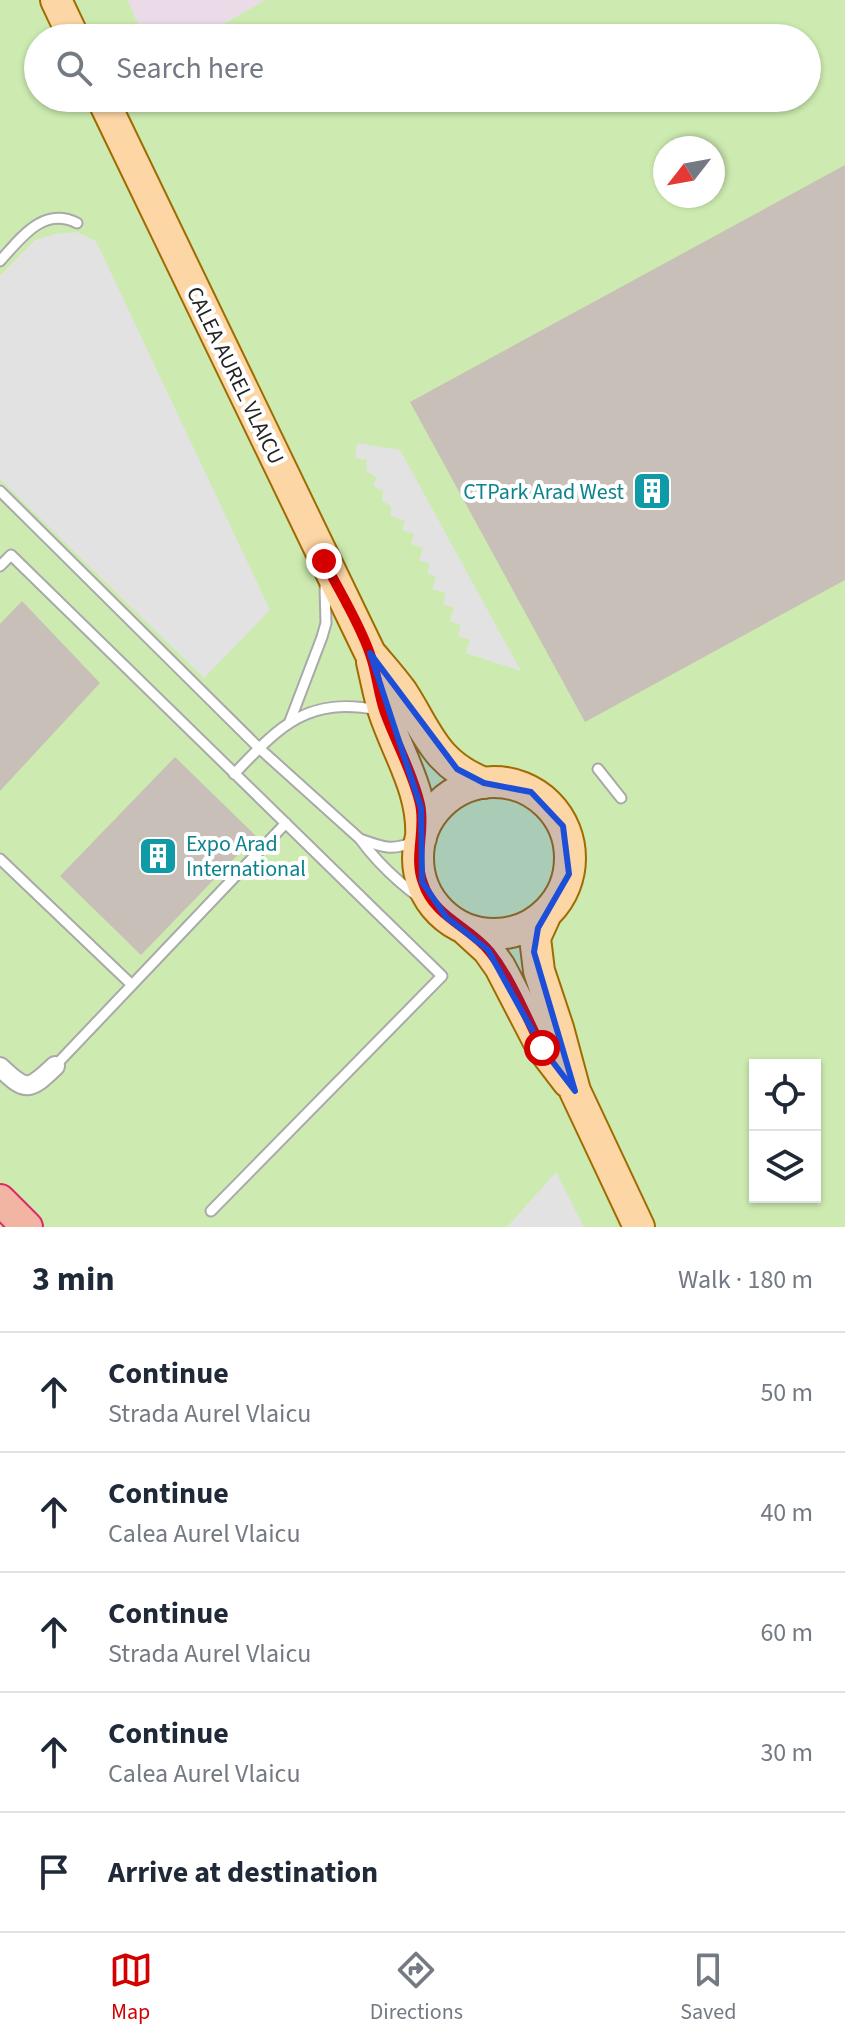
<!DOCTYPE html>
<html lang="en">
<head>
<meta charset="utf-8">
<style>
	body { margin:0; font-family:"Source Sans 3",sans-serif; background:#f2f2f3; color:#1f2937 }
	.controls { position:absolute; right:24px; bottom:24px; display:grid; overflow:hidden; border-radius:0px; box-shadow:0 2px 6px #0004 }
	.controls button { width:72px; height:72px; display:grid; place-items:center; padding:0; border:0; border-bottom:2px solid #e0e1e3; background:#fff; color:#1f2937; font:40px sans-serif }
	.compass { position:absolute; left:653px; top:136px; width:72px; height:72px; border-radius:50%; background:#fff; box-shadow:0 2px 6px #0004; rotate:239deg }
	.stop { position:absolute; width:24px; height:24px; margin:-18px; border:6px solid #d40000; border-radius:50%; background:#fff }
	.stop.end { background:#d40000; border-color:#fff; box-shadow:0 2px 8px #0008 }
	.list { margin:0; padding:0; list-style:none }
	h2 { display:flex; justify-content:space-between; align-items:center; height:104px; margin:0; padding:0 32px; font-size:34px }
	h2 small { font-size:26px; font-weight:400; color:#747a83 }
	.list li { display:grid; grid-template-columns:52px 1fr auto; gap:24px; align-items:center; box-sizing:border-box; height:120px; padding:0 32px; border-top:2px solid #e0e1e3 }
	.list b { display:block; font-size:30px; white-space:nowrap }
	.list p { margin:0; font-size:26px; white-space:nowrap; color:#747a83 }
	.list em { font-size:26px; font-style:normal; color:#747a83 }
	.icon { flex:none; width:44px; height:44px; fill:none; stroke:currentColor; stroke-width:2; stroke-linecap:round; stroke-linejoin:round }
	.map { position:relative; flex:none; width:845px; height:1227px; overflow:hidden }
	.search { position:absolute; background:#fff; box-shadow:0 2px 6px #0004; left:24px; right:24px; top:24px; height:88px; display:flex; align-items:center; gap:20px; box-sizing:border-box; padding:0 28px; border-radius:44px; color:#747a83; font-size:30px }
	.sheet { height:704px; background:#fff }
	nav { display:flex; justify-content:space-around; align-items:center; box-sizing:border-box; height:112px; border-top:2px solid #e0e1e3; background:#fff; font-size:22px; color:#747a83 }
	nav a { display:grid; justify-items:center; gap:4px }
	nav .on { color:#d40000 }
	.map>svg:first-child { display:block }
</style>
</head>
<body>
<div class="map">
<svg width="845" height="1227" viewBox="0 0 845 1227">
	<rect width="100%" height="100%" fill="#f2efe9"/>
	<path fill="#ebdbe8" d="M128,0H265L199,38H144Z"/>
	<path fill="#cdebb0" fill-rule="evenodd" d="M0,0H128L144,38H38V98H807V38H199L265,0H845V1227H0ZM665,148H713V196H665ZM755,1065H815V1197H755Z"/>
	<path fill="#e2e2e2" d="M77,232L96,241L270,610L204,678L0,479V276L35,240L55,234Z
		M357,443L400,450L521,671L466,653L470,640L458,636L461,625L450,621L454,608L443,604L446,593L432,589L436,577L427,573L430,564L419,560L423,548L411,544L414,534L402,530L405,521L391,516V506L382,501L383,491L373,486L377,478L366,471L367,460L355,458Z
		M556,1172L584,1227H507Z"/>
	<path fill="#c7bfb8" d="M845,165V580L585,722L410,402Z
		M22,601L100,683L0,791V624Z
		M175,757L256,836L141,955L60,876Z"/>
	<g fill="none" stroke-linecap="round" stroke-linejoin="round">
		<g stroke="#a9a9a9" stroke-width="13">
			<path id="service" d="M0,261C21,238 43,206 77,223
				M0,491L259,748L360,839C384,872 413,894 446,917
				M0,566L11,555L442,976L211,1211
				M290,721L322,637L326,623L325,587
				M598,769L621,798
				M234,774C280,726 307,696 378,710
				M360,839C385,848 392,851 417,841
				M0,859L132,985
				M55,1066L286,823"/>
		</g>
		<g stroke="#a9a9a9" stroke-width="22">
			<path id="minor" d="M0,1067C26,1092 29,1091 55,1066"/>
		</g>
		<g stroke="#a06b00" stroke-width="34">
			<path id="primary" d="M56,0L74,38
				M102,98L370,653C380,665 392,678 402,692C428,732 434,763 484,783
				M372,662C376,679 379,696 384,712C398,754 424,792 421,838
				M418 858a76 76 0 1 1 152 0a76 76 0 1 1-152 0Z
				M545,916L535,938L539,971L558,1028L575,1091L639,1227
				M465,929L488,950L500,967L542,1048L568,1082"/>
		</g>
		<g stroke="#dc2a67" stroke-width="34">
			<path id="trunk" d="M0,1200L27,1227"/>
		</g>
		<use href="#service" stroke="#fff" stroke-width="9"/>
		<use href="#minor" stroke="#fff" stroke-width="18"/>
		<use href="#primary" stroke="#fcd6a4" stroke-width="30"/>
		<use href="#trunk" stroke="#f2b4a3" stroke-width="30"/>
	</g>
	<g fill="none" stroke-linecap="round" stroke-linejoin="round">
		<path stroke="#d40000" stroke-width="10" d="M324,561C339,591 359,622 370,654C377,673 378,694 385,713C396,743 413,773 420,804C426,831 413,857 423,883C434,917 469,926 490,952C512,980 526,1016 542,1048"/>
	</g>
	<path fill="#1d4ed8" fill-opacity="0.2" stroke="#1d4ed8" stroke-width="6" stroke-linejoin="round" d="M370,653L457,769L484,783L531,792L563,826L569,874L538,928L534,952L575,1091L542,1048L488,950L446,917L422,882L421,808Z"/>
	<defs>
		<g id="building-square" transform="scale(2)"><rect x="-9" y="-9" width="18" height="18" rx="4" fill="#0f9aa8" stroke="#fff"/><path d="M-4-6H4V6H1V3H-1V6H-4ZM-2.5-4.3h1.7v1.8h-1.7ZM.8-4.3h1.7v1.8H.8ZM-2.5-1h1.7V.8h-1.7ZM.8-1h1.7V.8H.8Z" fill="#fff"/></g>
	</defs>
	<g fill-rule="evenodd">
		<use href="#building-square" x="652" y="491"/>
		<use href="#building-square" x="158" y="856"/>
	</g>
	<g text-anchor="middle" stroke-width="8" stroke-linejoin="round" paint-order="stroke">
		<g font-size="22" fill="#222" stroke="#fff">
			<text transform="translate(236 375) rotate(64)" y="8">CALEA AUREL VLAICU</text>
		</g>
		<g font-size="22" fill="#0d838f" stroke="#fff" text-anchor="end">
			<text x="624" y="499">CTPark Arad West</text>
			<text x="186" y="851" text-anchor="start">Expo Arad<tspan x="186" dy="25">International</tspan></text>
		</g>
	</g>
</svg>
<div class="controls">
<button><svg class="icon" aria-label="locate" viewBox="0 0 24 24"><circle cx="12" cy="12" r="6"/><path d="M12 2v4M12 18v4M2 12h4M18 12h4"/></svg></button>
<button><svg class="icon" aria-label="layers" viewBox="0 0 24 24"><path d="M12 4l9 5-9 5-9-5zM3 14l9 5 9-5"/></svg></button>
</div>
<svg class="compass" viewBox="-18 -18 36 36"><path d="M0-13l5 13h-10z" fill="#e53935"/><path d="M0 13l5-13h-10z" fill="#747a83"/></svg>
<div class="stop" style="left:542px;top:1048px"></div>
<div class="stop end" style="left:324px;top:561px"></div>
<div class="search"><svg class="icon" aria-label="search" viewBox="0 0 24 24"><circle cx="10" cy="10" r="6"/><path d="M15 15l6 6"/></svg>Search here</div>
</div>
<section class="sheet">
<h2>3 min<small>Walk · 180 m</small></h2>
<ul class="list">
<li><svg class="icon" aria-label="ahead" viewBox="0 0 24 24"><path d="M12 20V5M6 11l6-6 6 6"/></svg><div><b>Continue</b><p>Strada Aurel Vlaicu</p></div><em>50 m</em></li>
<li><svg class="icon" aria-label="ahead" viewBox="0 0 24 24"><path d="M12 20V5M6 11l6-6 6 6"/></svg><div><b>Continue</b><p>Calea Aurel Vlaicu</p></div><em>40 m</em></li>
<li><svg class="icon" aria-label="ahead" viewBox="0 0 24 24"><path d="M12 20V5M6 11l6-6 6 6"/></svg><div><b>Continue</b><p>Strada Aurel Vlaicu</p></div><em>60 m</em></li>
<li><svg class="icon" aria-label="ahead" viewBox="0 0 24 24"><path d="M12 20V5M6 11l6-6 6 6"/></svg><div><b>Continue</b><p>Calea Aurel Vlaicu</p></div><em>30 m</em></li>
<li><svg class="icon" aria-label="arrive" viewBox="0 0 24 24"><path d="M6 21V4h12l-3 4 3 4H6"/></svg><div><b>Arrive at destination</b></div></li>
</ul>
</section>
<nav>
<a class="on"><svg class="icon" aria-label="map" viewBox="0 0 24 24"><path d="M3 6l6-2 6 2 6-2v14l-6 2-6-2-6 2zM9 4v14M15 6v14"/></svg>Map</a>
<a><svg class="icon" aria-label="directions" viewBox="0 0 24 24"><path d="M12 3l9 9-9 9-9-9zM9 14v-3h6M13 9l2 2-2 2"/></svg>Directions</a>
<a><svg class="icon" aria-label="saved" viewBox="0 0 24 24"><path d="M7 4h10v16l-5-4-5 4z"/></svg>Saved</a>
</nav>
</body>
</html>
